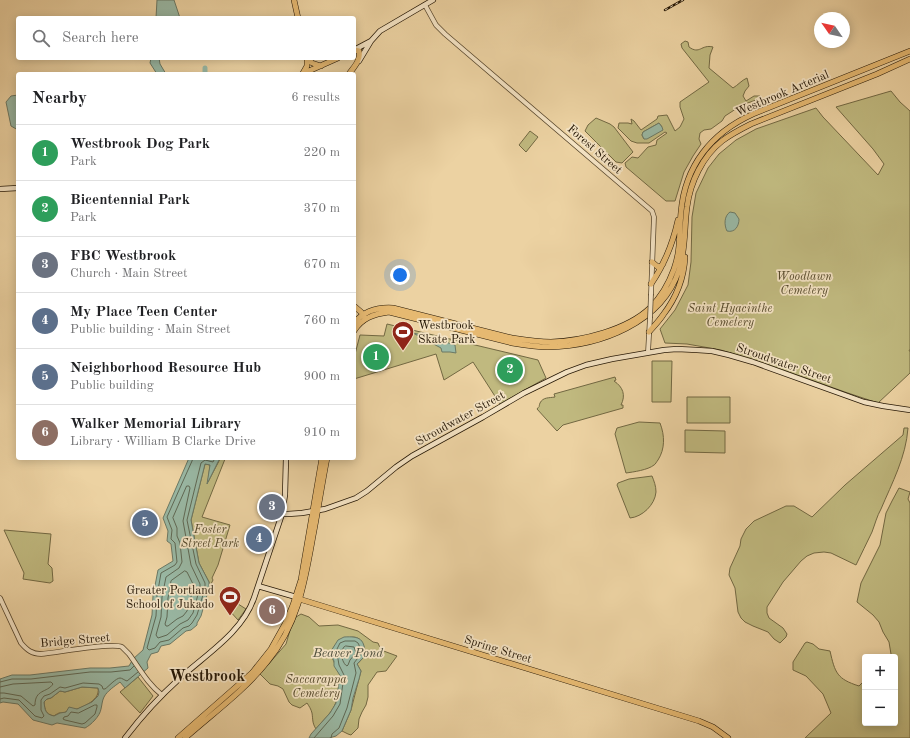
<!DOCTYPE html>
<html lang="en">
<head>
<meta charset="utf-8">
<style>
	body { margin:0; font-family:"Old Standard TT",serif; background:#f2f2f2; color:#202124 }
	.controls { position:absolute; right:12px; bottom:12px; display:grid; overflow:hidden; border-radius:4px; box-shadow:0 2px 10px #0003 }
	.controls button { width:36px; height:36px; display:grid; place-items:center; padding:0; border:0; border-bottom:1px solid #e0e0e0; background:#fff; color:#202124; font:20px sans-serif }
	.compass { position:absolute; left:814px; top:12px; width:36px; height:36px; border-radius:50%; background:#fff; box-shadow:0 2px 10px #0003; rotate:304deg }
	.you { position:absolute; left:400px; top:275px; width:14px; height:14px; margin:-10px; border:3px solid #fff; border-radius:50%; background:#1a73e8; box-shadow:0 0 0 6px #1a73e833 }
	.badge { display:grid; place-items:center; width:26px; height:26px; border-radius:50%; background:#8f2418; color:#fff; font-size:13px; font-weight:700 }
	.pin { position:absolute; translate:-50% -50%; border:2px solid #fff; box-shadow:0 1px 4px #0006 }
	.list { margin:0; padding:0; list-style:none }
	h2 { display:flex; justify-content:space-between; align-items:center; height:52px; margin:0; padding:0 16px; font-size:17px }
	h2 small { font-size:13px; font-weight:400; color:#757577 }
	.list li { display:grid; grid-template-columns:26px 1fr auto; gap:12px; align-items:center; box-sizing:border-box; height:56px; padding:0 16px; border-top:1px solid #e0e0e0 }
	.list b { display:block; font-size:15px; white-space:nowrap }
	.list p { margin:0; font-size:13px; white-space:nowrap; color:#757577 }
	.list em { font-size:13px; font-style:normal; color:#757577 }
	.icon { flex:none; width:22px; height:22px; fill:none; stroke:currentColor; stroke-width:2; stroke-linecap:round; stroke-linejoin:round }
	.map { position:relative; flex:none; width:910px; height:738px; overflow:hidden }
	.search { position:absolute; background:#fff; box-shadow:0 2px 10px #0003; left:16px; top:16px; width:340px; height:44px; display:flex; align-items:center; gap:10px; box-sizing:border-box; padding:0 14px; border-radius:4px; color:#757577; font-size:15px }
	.panel { position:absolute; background:#fff; box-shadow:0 2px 10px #0003; left:16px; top:72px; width:340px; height:388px; border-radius:4px }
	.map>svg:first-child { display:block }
</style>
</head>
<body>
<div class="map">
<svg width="910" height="738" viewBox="0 0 910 738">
	<rect width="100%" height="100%" fill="#ecd2a2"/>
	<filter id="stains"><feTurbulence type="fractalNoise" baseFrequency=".005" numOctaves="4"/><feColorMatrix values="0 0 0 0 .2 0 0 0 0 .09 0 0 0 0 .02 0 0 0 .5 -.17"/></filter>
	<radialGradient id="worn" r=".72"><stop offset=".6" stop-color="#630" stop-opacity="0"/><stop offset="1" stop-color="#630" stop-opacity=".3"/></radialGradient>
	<path fill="#c0b97f" stroke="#726842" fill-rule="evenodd" d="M685,41L688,42L689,47C700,55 701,44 713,47L710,55L709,68L733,88C738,85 742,80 747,78L749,86L745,91L743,96L746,101L754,96H760L756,100L742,105L725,116L722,121L711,129L704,130L700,133L699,139L701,144L693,156L684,172L675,201H666L626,167L625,163L632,157L638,158L648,147L656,145L657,140L667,133L665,132L649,143H637L631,141L618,128L619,123H628L632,124L631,119L634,121L641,130L657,119L658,116L667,115C670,120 672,126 675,131L680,127L684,119L680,107V102L709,82L682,48L681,44ZM659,123L662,127L644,139L642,135L643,132Z
		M891,91L900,102L910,111V350H909L910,352V373L878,403L845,392L766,364L721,350L687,344L665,343L660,329L675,310L688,285L691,262L692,217L696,193L708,168L719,154L736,140L756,129L816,108L823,117L878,175L884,164L873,149L836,107Z
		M596,118L610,124L614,127L633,152L622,163L616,162L585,131L588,125Z
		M530,131L538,137L526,152L519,145Z
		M387,324L538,360L546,378L500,404L473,362L444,380L436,354L354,379V358L360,335L384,336Z
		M652,361H672L671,402H652Z
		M615,377L616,380L614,381C623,387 626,395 621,405H623V408L563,425L557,431L537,409C541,404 538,409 540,403C543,397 549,398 555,397L554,394Z
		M687,397H730V423H687Z
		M639,422L660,423C665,436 665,449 658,460C657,461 655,465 654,465C648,470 633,472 626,473L615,434L617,428Z
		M904,428H908C906,457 892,483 881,509C877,516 875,524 872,532C867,543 861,554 856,565L831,553L824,552L814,553L807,556L801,561L783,582L767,607V613L769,618L783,628L787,634L786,637L780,643L774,639L768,632L753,626L745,622L741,618L738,612L735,588L729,575L730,568L740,546L741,539L746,529L754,521L786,506H794L812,517L845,485L903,435Z
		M685,430L725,431V453L685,452Z
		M220,459H225L202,517L230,525L218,565L212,578L213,580L209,588V582L199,563L191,520L205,464L210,465L208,482Z
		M652,476C654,481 656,486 656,492C655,505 642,517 630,518L617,485L618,483L629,479Z
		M899,488L910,492L908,499L910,503V738H805L831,713L823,694L806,676L793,670V662L805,643L807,642L813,644L819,649L830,651C835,673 837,679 859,686L865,680V723H895V657H888L891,654L889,642L883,632L879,622L873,615L857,602L861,583L880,545L886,513L892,501Z
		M4,530L51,534L48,564L52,568L53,581L50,583L23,579L24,573Z
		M235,602L246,609L238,620L228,609Z
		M301,614L309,617L319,626L338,625L358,631L373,642L378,643L381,650L397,656L386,671L377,672L368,685V697L366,705L362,712L359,719L358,728L351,735L348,734L342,731L351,710L361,671L357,664C363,659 365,656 364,648C360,625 330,644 331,654C331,656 339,673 341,677C338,685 339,693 336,702C333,712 322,721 316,729C312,723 313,719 312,713C311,709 309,706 307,703L300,708L292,705L289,702L283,689L278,686L270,684L260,674L286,644L291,627L296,617Z
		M138,677L153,696L140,713L120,692Z
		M82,687L98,688C101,702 77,710 66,712C64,713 60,713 59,713C57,714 55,715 54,716C45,714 45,710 44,702L47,699L51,698L60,691L65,692Z"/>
	<path fill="#99b8a4" stroke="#6b7864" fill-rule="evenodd" d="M157,0H174L180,18H156Z
		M151,58H159L160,64L166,74H157L150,63Z
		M18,95V130L11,126L6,102L11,96Z
		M659,123L662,127L663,130L647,139H644L642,135L643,132Z
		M730,212L735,213L739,219C739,226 735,233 727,231C724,225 724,216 730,212Z
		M413,333L426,336L455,345L456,353L450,352H442L441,348Z
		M189,458H220L207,484L210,465L205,464L191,520L199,563L209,582V588L201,616L197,623V625L191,630L186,631L170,644L161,646L158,652L151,654L147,662L148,668L125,688L120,682C115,686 107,691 104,697C102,701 102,705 101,709C100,716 91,725 85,728L57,723L52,725L33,720L18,704L3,702L0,703V679L12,675H30L90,668H110L129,666L133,659L143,650L152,615L153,596L158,570L173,561L171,544L167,541L168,531L163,518ZM82,687L98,688L99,692L98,696L92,702L77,709L69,707L66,712L60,713L54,716C45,714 45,710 44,702L47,699L51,698L60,691L65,692Z
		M344,637C360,636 365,639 365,656L357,664L361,671L359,679L353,698L351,710L342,731L336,736L329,738H309L311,734L330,713L336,703L339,682L341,677L334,666V661L331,655V651L338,640Z"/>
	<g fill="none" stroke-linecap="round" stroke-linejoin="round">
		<path stroke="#5f6854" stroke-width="1" d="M193,458L192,461L167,517L172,530L171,539L175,543L177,562L175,565L161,573L157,596L156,616L147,648L149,650L155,648L160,642L169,640L183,628L189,626L192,623L197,615L205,588V583L196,564L187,520L201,463L205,460L213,462L215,458
			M187,486H189L190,488L183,521L191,565L200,584V587L193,613L188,620L180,624L167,635L158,638L156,635L161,617L162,597L166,577L179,568L182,562L180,543L177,536V528L173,518Z
			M185,571L187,572L194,586L187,611L183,616L177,619L168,626H166L165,624L167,617L168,598L171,581Z
			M346,646L354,647L356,653L350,660L348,665L347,666C343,664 342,657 340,653L344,647Z
			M0,682L12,679H31L90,672H111L130,670L134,666
			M0,687L13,684L51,682L53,684C47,693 35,689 35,705L33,706L21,696L4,693H0
			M0,699L4,698L19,700L35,716L42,718L44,716L41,710V700L44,696L50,694L60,687L65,688L83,683L99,684L102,686L103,689H105C108,687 116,678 120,678C122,678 124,680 127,681L138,672
			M95,705H97V707L95,714L85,723L82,724L65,720L63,719L64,717L68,716L71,712L78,713Z
			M314,738L333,716L340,704L343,683L345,677L339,665L338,659L335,654L337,649L340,643L345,641H355L358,643L359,645L361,654L354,663L356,673L347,708L339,728L332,734L331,738"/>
		<path stroke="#99b8a4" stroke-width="5" d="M205,74V68"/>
		<g stroke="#57462c" stroke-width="5.5">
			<path id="tertiary" d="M425,5L436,25L445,34L652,211L654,217L651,294
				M648,352L650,318
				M0,598L21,643C27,650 32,654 41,654C56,653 111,642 122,647C124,649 127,652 129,654C140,669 147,683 162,695"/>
		</g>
		<g stroke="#251705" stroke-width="6">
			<path id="secondary" d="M354,50L371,41
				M359,61L371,41L380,31L433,0
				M0,189L18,188
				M282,514H288L302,513L325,509L356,498L367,491L396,467L412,456L483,417L524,393L567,372L586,365L612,359L664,350L677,349L697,350L712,351L729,355L753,362L864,402L883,406L910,410
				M258,586L296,597
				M125,738C141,717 159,697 179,679C205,655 242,633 254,598L282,514L285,495L286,458"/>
		</g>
		<g stroke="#251705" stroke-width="6">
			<path id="primary" d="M294,0L298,18
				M308,58L312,63L321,66
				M303,73L307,66V58
				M302,74L338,58
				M349,74C354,67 361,60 359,51L354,50
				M354,306L361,312L365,318
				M296,598L699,721L713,727L728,738"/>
		</g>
		<g stroke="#251705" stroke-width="6">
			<path id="trunk" d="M652,262L658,267L661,266L663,264
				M651,284C664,265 673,243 678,220
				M354,323C364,311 377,307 393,308L512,338C525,340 538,342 551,342C582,341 627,330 650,308C660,298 669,283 674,269C681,250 679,232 681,212C685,166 711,133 753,114L910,51
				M354,331C362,318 374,314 389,312L512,343C524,345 536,347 548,347C600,346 662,323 679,270C686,249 684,228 687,207C690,182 703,156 722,141C731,134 741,129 751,124L877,74L910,59
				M649,332C654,326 659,321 663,315C676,298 684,278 685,257
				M178,738L252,673L271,649L285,624L293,605L301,580L322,458
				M185,738C212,714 245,690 267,662C298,625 305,581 313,536C318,510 322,484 327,458"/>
		</g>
		<use href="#tertiary" stroke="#f3e2c3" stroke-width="4"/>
		<use href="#secondary" stroke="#f3e2c3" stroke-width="4.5"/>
		<use href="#primary" stroke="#e6b971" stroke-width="5"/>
		<use href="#trunk" stroke="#e6b971" stroke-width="5"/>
		<g stroke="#251705" stroke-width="2.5">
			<path id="rail" d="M665,10L683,0"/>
		</g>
		<use href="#rail" stroke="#f3e2c3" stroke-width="1" stroke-dasharray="3" stroke-linecap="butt"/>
		<g stroke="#57462c" stroke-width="5.5" stroke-linecap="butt">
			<path id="tertiary-bridge" d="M650,318L651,294"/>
		</g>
		<use href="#tertiary-bridge" stroke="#f3e2c3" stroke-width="4"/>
	</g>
	<defs>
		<g id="stadium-pin" transform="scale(1.15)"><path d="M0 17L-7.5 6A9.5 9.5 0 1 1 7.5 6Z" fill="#8f2418" stroke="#f3e2c3"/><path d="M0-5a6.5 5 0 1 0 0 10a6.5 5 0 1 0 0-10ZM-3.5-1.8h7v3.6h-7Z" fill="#fff"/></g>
	</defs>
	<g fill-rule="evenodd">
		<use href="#stadium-pin" x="403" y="332"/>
		<use href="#stadium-pin" x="230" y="597"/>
	</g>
	<g text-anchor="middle" stroke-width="3.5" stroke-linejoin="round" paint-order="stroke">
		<g font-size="12" fill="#251705" stroke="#f3e2c3">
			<text transform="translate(782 93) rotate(-23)" y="4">Westbrook Arterial</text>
			<text transform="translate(595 149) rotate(41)" y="4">Forest Street</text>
			<text transform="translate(784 363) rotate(19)" y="4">Stroudwater Street</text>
			<text transform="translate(460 418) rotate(-29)" y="4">Stroudwater Street</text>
			<text transform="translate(75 640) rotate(-5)" y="4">Bridge Street</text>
			<text transform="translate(498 649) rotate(17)" y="4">Spring Street</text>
		</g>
		<g font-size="12" font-style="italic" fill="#54482a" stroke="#f3e2c3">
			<text x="804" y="280">Woodlawn<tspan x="804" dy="14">Cemetery</tspan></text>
			<text x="730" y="312">Saint Hyacinthe<tspan x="730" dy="14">Cemetery</tspan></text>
			<text x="210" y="533">Foster<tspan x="210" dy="14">Street Park</tspan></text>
			<text x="316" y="683">Saccarappa<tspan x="316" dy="14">Cemetery</tspan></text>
		</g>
		<g font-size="12" fill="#251705" stroke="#f3e2c3" text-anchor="start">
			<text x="418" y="329">Westbrook<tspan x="418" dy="14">Skate Park</tspan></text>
			<text x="214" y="594" text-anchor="end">Greater Portland<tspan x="214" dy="14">School of Jukado</tspan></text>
		</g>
		<g font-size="13" font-style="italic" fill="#4e4f3d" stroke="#f3e2c3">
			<text x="348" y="657">Beaver Pond</text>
		</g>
		<g font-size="16" font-weight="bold" fill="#251705" stroke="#f3e2c3">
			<text x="207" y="681">Westbrook</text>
		</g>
	</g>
	<rect width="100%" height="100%" filter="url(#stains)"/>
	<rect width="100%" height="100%" fill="url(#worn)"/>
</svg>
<div class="controls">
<button>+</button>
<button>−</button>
</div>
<svg class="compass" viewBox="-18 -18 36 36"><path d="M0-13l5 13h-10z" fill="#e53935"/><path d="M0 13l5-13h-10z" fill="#757577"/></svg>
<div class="you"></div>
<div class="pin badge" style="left:376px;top:357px;background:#2e9e5b">1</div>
<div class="pin badge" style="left:510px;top:370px;background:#2e9e5b">2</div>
<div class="pin badge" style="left:272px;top:507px;background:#6b7280">3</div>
<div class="pin badge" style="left:259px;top:539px;background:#5c6f8a">4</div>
<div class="pin badge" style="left:145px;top:523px;background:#5c6f8a">5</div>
<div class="pin badge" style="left:272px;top:611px;background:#8d6e63">6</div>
<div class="search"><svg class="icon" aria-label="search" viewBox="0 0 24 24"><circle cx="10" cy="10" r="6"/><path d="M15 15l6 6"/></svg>Search here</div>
<section class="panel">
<h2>Nearby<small>6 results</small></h2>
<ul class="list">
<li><span class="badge" style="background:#2e9e5b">1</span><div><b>Westbrook Dog Park</b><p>Park</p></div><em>220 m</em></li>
<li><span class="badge" style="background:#2e9e5b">2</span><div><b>Bicentennial Park</b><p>Park</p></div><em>370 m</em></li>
<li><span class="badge" style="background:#6b7280">3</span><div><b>FBC Westbrook</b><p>Church · Main Street</p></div><em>670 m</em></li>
<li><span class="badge" style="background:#5c6f8a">4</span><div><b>My Place Teen Center</b><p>Public building · Main Street</p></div><em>760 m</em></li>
<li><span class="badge" style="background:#5c6f8a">5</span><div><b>Neighborhood Resource Hub</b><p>Public building</p></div><em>900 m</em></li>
<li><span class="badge" style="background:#8d6e63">6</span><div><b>Walker Memorial Library</b><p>Library · William B Clarke Drive</p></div><em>910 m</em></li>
</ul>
</section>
</div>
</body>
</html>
